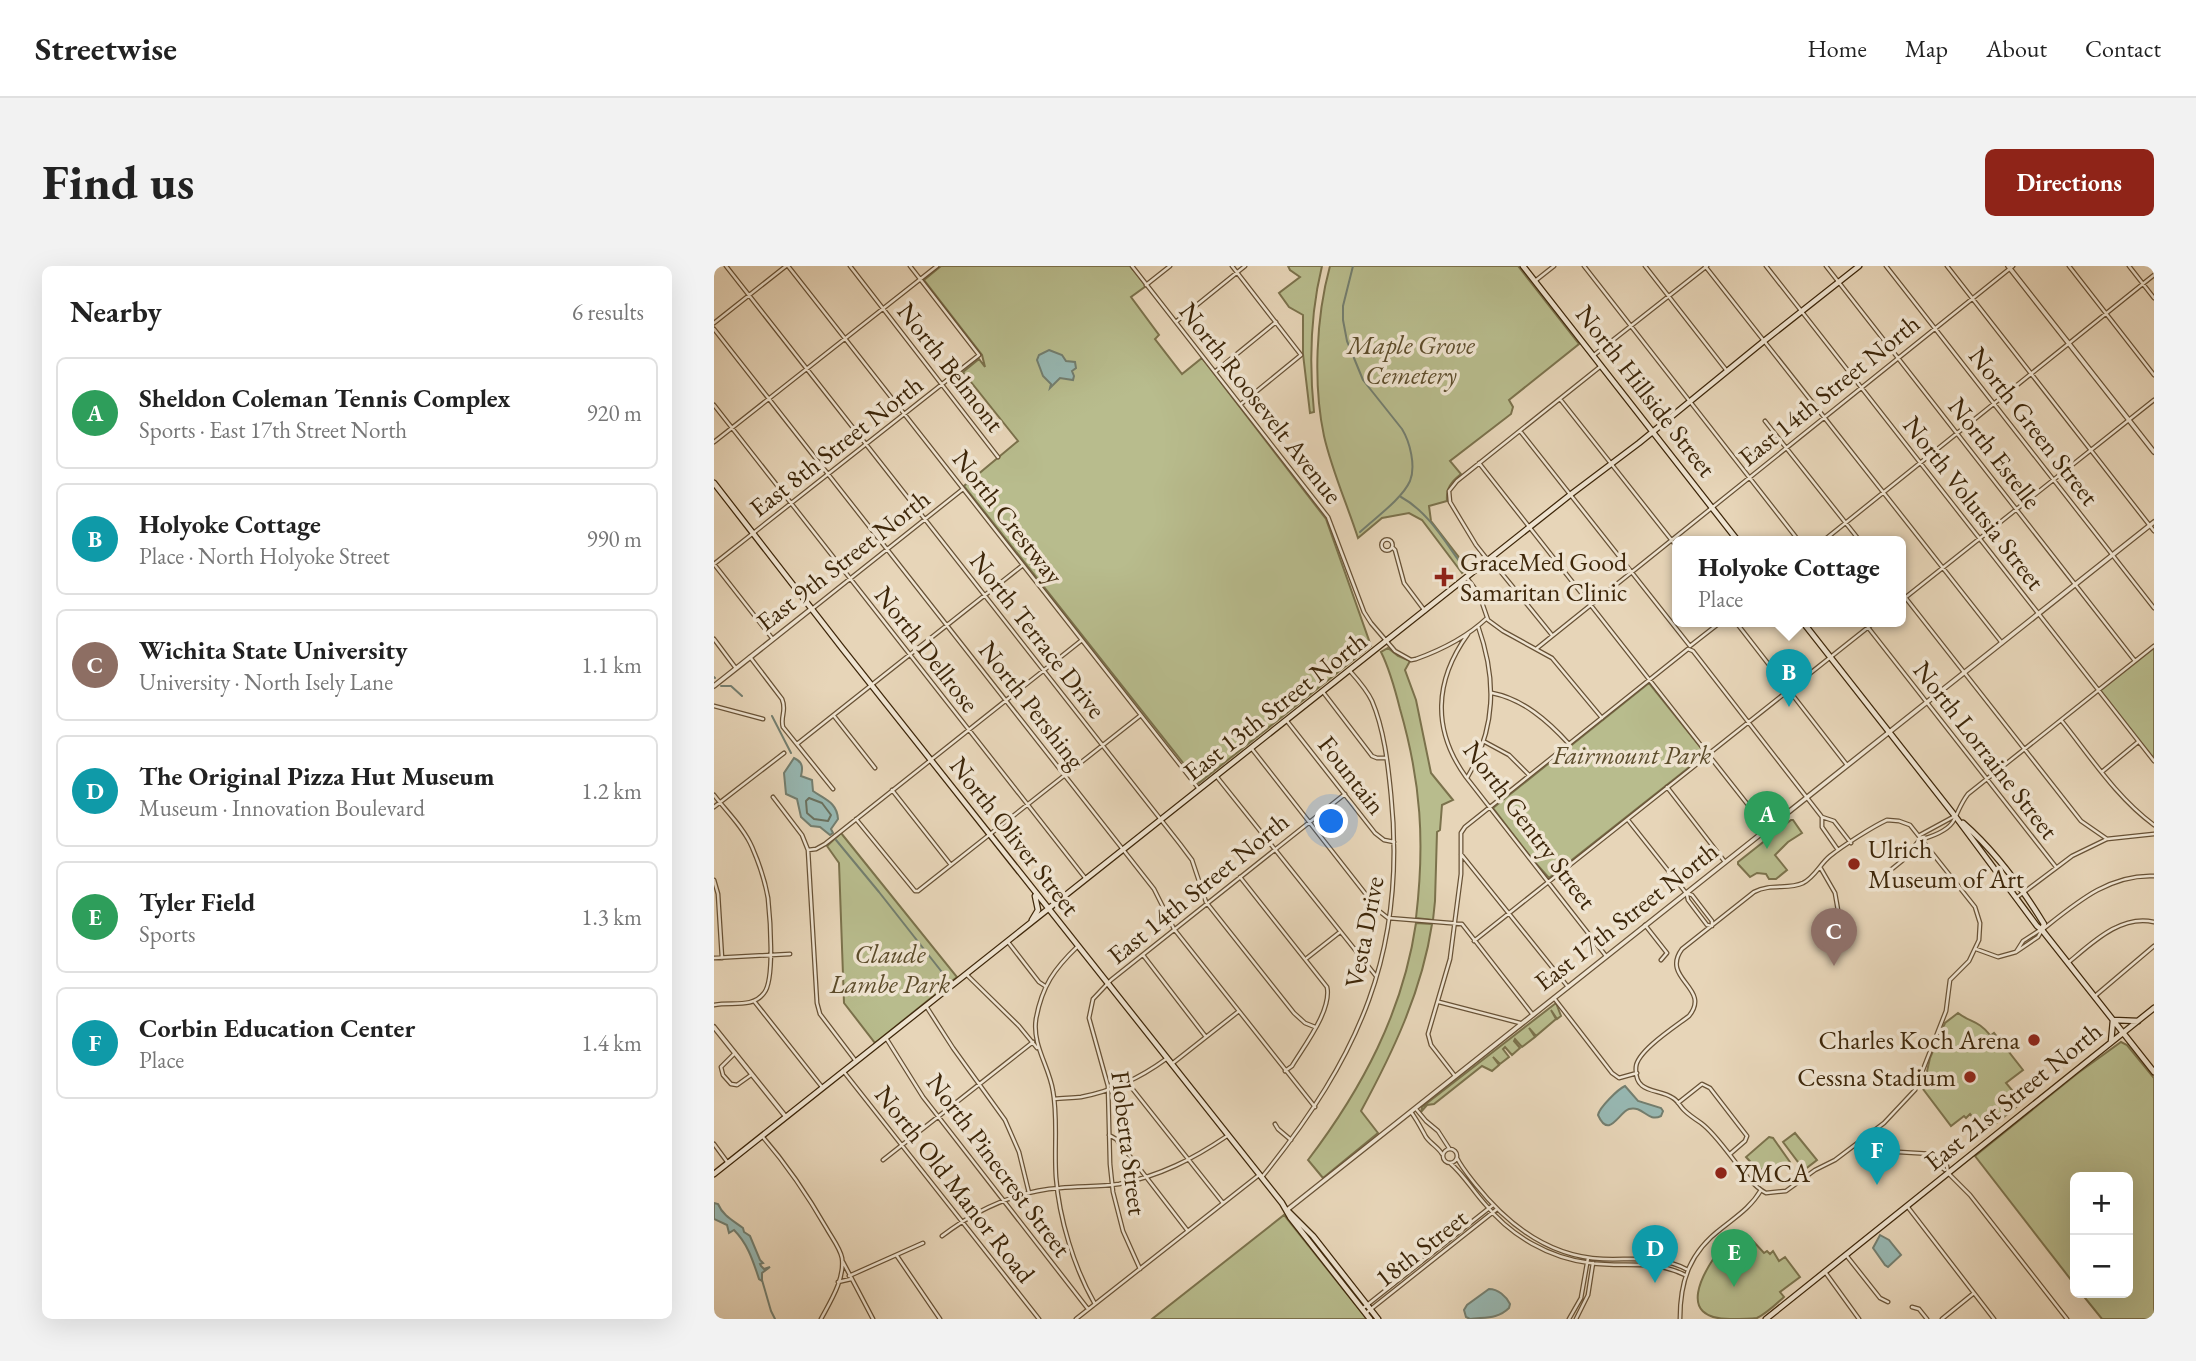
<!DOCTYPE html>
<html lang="en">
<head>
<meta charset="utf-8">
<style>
	body { margin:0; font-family:"EB Garamond",serif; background:#f2f2f2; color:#222 }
	.controls { position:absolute; right:21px; bottom:21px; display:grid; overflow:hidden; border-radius:10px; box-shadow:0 7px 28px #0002 }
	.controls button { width:63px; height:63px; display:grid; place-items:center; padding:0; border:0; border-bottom:2px solid #e0e0e0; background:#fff; color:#222; font:35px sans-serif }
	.you { position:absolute; left:618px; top:556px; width:24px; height:24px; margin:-18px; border:5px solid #fff; border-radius:50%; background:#1a73e8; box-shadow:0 0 0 10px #1a73e833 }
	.badge { display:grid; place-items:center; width:46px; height:46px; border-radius:50%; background:#8f2418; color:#fff; font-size:23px; font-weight:700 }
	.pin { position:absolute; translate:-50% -58px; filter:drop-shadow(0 2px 4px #0008) }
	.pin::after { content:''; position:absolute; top:37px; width:24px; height:21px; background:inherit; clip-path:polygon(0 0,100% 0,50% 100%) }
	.popup { position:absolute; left:958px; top:270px; width:234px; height:91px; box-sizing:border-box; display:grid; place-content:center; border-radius:10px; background:#fff; filter:drop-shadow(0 2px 5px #0005); font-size:23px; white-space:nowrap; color:#767676 }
	.popup b { font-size:26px; color:#222 }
	.popup::after { content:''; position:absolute; left:50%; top:100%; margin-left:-14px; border:14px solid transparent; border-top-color:#fff }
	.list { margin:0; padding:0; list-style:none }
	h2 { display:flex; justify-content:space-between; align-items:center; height:91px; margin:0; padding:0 28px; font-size:30px }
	h2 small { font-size:23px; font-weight:400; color:#767676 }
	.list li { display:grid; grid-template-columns:46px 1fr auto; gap:21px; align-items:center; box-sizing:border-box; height:112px; margin:0 14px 14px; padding:0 14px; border:2px solid #e0e0e0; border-radius:10px }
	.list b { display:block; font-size:26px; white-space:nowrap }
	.list p { margin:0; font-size:23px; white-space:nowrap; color:#767676 }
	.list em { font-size:23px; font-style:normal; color:#767676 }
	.map { position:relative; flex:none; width:1440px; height:1053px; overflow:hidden; border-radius:10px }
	header { display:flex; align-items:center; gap:42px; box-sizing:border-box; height:98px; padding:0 35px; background:#fff; border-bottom:2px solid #e0e0e0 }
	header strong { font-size:33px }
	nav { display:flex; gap:38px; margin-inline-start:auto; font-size:24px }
	.intro { display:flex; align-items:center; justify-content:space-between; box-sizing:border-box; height:168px; padding:0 42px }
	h1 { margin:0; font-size:49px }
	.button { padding:18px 32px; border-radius:10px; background:#8f2418; color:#fff; font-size:24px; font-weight:700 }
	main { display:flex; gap:42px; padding:0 42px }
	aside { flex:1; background:#fff; border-radius:10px; box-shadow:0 7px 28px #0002 }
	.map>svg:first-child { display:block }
</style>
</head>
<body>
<header>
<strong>Streetwise</strong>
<nav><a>Home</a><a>Map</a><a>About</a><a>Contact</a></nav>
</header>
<div class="intro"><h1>Find us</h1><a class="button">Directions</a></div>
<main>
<aside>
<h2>Nearby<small>6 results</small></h2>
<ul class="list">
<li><span class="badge" style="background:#2e9e5b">A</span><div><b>Sheldon Coleman Tennis Complex</b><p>Sports · East 17th Street North</p></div><em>920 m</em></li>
<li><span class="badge" style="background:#0f9aa8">B</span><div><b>Holyoke Cottage</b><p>Place · North Holyoke Street</p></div><em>990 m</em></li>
<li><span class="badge" style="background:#8d6e63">C</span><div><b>Wichita State University</b><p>University · North Isely Lane</p></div><em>1.1 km</em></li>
<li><span class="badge" style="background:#0f9aa8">D</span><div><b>The Original Pizza Hut Museum</b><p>Museum · Innovation Boulevard</p></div><em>1.2 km</em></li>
<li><span class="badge" style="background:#2e9e5b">E</span><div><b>Tyler Field</b><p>Sports</p></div><em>1.3 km</em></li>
<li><span class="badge" style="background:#0f9aa8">F</span><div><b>Corbin Education Center</b><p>Place</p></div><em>1.4 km</em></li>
</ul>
</aside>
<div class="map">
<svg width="1440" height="1053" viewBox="0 0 1440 1053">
	<rect width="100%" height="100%" fill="#e7d5b8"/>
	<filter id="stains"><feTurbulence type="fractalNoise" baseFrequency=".00286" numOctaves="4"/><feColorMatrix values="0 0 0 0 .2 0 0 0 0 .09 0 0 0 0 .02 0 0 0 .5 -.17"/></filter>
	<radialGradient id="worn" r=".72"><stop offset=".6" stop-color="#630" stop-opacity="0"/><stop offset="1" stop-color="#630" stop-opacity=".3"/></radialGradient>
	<path fill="#b8bc8d" stroke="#7b724c" stroke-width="2" d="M227,0H416L432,20L417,31L445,69L441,73L468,108L488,92L612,253L657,380L485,517L250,220L304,175L249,106L265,93L271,101L268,89L210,14Z
		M574,0H608C596,49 595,97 600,146L596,147L589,88V49L575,41L565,27L586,11L576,4Z
		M616,0H804L865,78L795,134L799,141L797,148L736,195L747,208C737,216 732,222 733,235L715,240L717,255L754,303L748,307L708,254L695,247L668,252L644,272C633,238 618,205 610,170C599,118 602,51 616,0Z
		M1440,380V493L1384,425Z
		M674,382L684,390L696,395L691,404L702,434L717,507L739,534L728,539L726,564L723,566L721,635L719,654L702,652C711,576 707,516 686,443C681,423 676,404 667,386Z
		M935,417L992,488L835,612L818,593L779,542Z
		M1077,554H1079L1088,567L1074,576L1061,589L1073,604L1062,613H1055L1052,608L1043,607L1036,611L1024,598V596Z
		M127,567L243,711L161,777L130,737L125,597L113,580Z
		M702,657L718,658C708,725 679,786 647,845L664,867L609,912L594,894C648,823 689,746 702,657Z
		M842,737L847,750L843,753L837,744L842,753L822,770L815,762L821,771L808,781L801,773L800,775L806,782L798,789L791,781L789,783L795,791L786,798L779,791L785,799L778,805L768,800L720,838L713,839L707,846L708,841Z
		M1244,747C1257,757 1264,754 1276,769L1262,779L1263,780L1280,767L1309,804L1292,817L1307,835L1306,838L1271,866L1256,848L1252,852L1250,850L1237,860L1209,823L1216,792L1231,757Z
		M1407,776L1413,779L1440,812V1053H1388L1367,1027H1414V911H1361V1019L1261,890L1364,807Z
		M1081,867L1103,894L1090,904L1069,876Z
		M1055,871L1059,872L1076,896C1059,911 1045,907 1032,891Z
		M570,949L653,1053H438Z
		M1023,970L1036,972L1035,975H1039L1050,987L1053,985L1056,988L1059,985L1065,995L1071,991L1086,1011L1066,1026L1070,1031C1062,1038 1053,1047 1043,1052C1036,1053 1024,1053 1016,1053C961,1053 989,1006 1007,982V980L1019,973H1023Z"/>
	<path fill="#97b8b3" stroke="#737e6f" stroke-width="2" d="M335,84L348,89L352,95L361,96L362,102L358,105L360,110L359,114L346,112L336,122L337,118L329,110L323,94L325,89Z
		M80,492C89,496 89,502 87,510L98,514L99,525C110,533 123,536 124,553L117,563L119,567L116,569L106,561L97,560L87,551L83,533L72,528L70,507Z
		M911,820L924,835L947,842L949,845L947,850C934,857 929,839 915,843C905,846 895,874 884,849C885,842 904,823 911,820Z
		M0,937L4,938C9,950 20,955 29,962L30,966L36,970L46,994L49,997L46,998L47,1000L50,1003L56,1001L48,1007V1015L45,1013C39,995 34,978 20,964L15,967L13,959L0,953Z
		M1166,969L1175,974L1187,989L1174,1001L1171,999L1159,982Z
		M775,1023C784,1023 792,1030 796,1038L795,1042C784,1053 771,1051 756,1053L752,1051L750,1044L753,1039Z"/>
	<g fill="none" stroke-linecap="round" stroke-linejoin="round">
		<path stroke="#6a705e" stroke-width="2" d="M95,532L108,537L117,549L114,555L100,553L93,547L92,535Z"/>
		<path stroke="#737e6f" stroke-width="2" d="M639,0L629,40V54L633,75L649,114L688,163C696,176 702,200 696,215C688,233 661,252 646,266
			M687,231C715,246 732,278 751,303
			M0,411L1,412
			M7,420H17L28,430
			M58,450L77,487
			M122,574L165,626L231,710
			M48,1014L57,1045L61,1053"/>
		<g stroke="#685236" stroke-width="5">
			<path id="minor" d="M12,0L466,578L478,594L492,636L580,747L591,757L601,761
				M74,0L485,523
				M136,0L284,191
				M418,0L614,251L650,346L657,357L681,385L697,394L702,393C727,384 754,370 773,352
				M518,0L587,89L527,138
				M870,0L1085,275
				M931,0L1013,105
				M991,0L1288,377
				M1052,0L1440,495
				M1112,0L1421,395
				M1172,0L1440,342
				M1233,0L1440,265
				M1355,0L1440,109
				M1415,0L1440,32
				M821,15L840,0
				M432,19L456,0
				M463,55L531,0
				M0,57L72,0
				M0,63L440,623L460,663L601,841
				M880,89L993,0
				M502,105L562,56
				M846,133L963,281
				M0,139L372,613
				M1051,155L1146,275
				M806,165L976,380L1008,355
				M0,176L223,0
				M765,197L993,487L997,486L1162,355
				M667.5 279a5.5 5.5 0 1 1 11 0a5.5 5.5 0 1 1-11 0Z
				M1109,275L1440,9
				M678,281L681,284L690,317L711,345
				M773,293L762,279L736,236L735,225L743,215L887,100
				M777,294L838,369
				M0,298L265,89L196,0
				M0,298L58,372
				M753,312L765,328L774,354L789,365L838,392L888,452
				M1187,326L1367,555L1393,573
				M1187,335L1440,134
				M98,343L249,223
				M1021,355L1133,499
				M1149,355L1342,601
				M754,368C720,415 718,464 752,511L892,690
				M0,373L21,401
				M822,383L1299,0
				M36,391L68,433C73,445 66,450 69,461L119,523
				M609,426L658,490L663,492H672
				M778,427C809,433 834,455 855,478
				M0,440L49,453
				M120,450L161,502
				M1347,454C1376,490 1402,531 1440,559
				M573,455L661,567L670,574L680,576
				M771,476L795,489L815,509
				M83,478L309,299
				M538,483L665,645L674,652L748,658L819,749
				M1389,505L1424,476
				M503,511L662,710
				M753,512C782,462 783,414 764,360
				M953,521L1011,596
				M178,524L237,599
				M0,529C12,545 30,562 38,581C45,597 51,615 54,632C56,651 61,714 50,727C38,743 17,735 0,739
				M59,531L88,569L94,584L103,737L106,748L141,794
				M0,541L70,487
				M1108,551V561L1124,584
				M142,553L201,625H204L427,449
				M914,554L972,627L978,629L998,655V660
				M1173,554L1185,555L1196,559L1261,641L1266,657L1265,674L1255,695L1236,714L1232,745L1201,824L1170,857L1121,894L1101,904L1072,925L1052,927C1030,916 1010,874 987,857C981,853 975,849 970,844C966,840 964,835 959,832C945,822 920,829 922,801C923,785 962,760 975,750C998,722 946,713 968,683L1040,626C1057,617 1074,624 1089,617C1101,611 1106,598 1116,590C1130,579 1158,561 1173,554Z
				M1206,569L1241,550
				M1209,573C1219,570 1235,564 1240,554C1245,544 1247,537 1254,528L1440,380
				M94,584L102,583L111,578L368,374
				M747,588L854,721
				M1106,601L1121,627L1129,673
				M1173,607L1189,594L1207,572
				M526,611L613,721C618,744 590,780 578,800L571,805
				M0,614L4,628L8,692
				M973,629L974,634L993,659L998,660
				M1302,632L1358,590L1393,573L1440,568
				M931,659L953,687L947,694
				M1326,664L1309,675L1302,686L1324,671L1328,664C1362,637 1395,608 1440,610
				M760,675L993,490L997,492L1053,563
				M294,676L325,716L331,720
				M364,680C340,703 328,720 322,753C318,779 335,800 339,825C344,852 340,883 342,911C345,952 360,1002 381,1038
				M1262,683L1284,691L1302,686
				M429,689L492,771
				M0,692L76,688
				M593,692L626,666
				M1355,696C1378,677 1407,648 1440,656
				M253,709L305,760L323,782
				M1381,730L1440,680
				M840,732L898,807L905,812L923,807
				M40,735L108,821
				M725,736L806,757
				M212,740L239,782L291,854L305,886L315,927
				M172,772L209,831L374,1043
				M21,787L7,801L9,809L17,818L23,819L37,809
				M459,797L525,745
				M130,806L325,1053
				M741,810L717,779L714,768L736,693L747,608V567L751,561L974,383L979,385L1108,551L1120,555L1137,577
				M413,816L509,937
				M340,833C349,832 358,832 367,831C399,825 426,812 452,793
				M964,837L988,818L996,822L1033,870L1031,875L1016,888
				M702,843L712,855L724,865L735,882
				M697,846C703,854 707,862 712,871C717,878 724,881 728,888
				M561,858L564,863L577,874
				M395,869L402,873L419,894L473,964
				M48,870C73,899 94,930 113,963C118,972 126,982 128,992C131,1013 116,1036 107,1053
				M1153,870L1168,885L1218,888L1225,891L1233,900L1234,907L1256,929L1353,1053
				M0,878L14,897
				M729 890a7 7 0 1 1 14 0a7 7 0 1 1-14 0Z
				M1212,888L1231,904
				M743,892C748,902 755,910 762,919C794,959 835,991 889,993C919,994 946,989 974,1004
				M169,894L319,776
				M736,897C750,909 759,925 771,938C797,970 835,992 876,997C910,1002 939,993 971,1009
				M548,911C645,791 693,686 677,529C674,498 670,463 658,435C653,424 644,414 636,405
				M1193,940L1280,1053
				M228,970C262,944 303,925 346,922C366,920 386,921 405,918C446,910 479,893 513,870
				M1132,989L1166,1032L1174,1036
				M183,990L226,1053
				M129,996L159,1053
				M426,1003L409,965L399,926L396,898L394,820L375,752L379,733L397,714L631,528
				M1111,1006L1145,1053
				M135,1010L209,977
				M124,1016L137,1013
				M1198,1041L1205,1043L1213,1053
				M648,1043L779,939
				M652,1047L783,943
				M362,1053L545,909
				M855,1053L867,1032L874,992
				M862,1053L874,1029L879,997
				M966,1053C966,1014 976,986 1008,962C1023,950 1037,941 1047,924
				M1228,1053L1260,1027"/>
		</g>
		<g stroke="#685236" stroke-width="6">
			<path id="tertiary" d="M1294,0L1440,186
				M0,420L97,343
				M0,761L72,851
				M573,944L1440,256"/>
		</g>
		<g stroke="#3e270a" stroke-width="7">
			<path id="secondary" d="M809,0L1024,275
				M0,217L128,382L568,937L576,951L656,1053
				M1088,355L1241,550L1323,660L1328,664L1440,806
				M1249,557C1281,585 1308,622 1330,658L1328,664
				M318,654L324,644L321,630
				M1397,776L1399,754L1424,755
				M0,908L856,229L925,177L1050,75L1145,0
				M574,945L599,970L664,1053
				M1052,1053L1440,742"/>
		</g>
		<use href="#minor" stroke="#efe4d1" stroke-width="2.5"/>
		<use href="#tertiary" stroke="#efe4d1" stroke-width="3.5"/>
		<use href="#secondary" stroke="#efe4d1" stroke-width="4.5"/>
	</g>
	<g fill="#8f2418" stroke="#efe4d1" stroke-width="2.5">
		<path d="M726.5 300.5h7v7h7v7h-7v7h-7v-7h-7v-7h7z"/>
		<circle cx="1140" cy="598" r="7"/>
		<circle cx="1320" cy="774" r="7"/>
		<circle cx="1256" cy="811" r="7"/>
		<circle cx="1007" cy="907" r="7"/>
	</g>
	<g text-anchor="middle" stroke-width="7" stroke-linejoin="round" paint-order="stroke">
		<g font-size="26" font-style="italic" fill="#5c4c2b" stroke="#efe4d1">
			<text x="697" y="88">Maple Grove<tspan x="697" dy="30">Cemetery</tspan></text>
			<text x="918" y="498">Fairmount Park</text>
			<text x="176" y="697">Claude<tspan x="176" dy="30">Lambe Park</tspan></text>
		</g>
		<g font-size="26" fill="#3e270a" stroke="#efe4d1">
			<text transform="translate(237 101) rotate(52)" y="9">North Belmont</text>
			<text transform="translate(1115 124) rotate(-39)" y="9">East 14th Street North</text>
			<text transform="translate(932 125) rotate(52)" y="9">North Hillside Street</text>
			<text transform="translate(547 137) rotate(52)" y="9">North Roosevelt Avenue</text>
			<text transform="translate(1320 160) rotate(52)" y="9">North Green Street</text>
			<text transform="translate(122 180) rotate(-38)" y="9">East 8th Street North</text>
			<text transform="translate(1281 187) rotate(52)" y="9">North Estelle</text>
			<text transform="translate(1260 237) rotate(52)" y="9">North Volutsia Street</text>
			<text transform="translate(294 251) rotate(52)" y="9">North Crestway</text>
			<text transform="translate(129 294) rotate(-38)" y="9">East 9th Street North</text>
			<text transform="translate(324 369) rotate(52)" y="9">North Terrace Drive</text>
			<text transform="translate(213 383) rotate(52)" y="9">North Dellrose</text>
			<text transform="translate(318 439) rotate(52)" y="9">North Pershing</text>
			<text transform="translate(561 440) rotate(-38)" y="9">East 13th Street North</text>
			<text transform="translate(1272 484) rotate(52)" y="9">North Lorraine Street</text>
			<text transform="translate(638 509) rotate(52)" y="9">Fountain</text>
			<text transform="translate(816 559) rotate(53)" y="9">North Gentry Street</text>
			<text transform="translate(301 570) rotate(52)" y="9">North Oliver Street</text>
			<text transform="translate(484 622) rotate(-39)" y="9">East 14th Street North</text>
			<text transform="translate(912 650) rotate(-38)" y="9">East 17th Street North</text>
			<text transform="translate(650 666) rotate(-79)" y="9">Vesta Drive</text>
			<text transform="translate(1299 830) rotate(-39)" y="9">East 21st Street North</text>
			<text transform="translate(415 877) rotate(83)" y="9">Floberta Street</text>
			<text transform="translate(285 899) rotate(53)" y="9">North Pinecrest Street</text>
			<text transform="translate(241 918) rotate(52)" y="9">North Old Manor Road</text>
			<text transform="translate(707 982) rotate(-38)" y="9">18th Street</text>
		</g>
		<g font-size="26" fill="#3e270a" stroke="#efe4d1" text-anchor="start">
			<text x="746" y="305">GraceMed Good<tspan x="746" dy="30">Samaritan Clinic</tspan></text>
			<text x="1154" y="592">Ulrich<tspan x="1154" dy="30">Museum of Art</tspan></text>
			<text x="1306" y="783" text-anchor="end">Charles Koch Arena</text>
			<text x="1242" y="820" text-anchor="end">Cessna Stadium</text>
			<text x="1021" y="916">YMCA</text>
		</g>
	</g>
	<rect width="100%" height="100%" filter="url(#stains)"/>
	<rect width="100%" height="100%" fill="url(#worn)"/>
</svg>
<div class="controls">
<button>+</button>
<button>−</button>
</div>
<div class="you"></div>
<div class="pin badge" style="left:1053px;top:583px;background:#2e9e5b">A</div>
<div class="pin badge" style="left:1075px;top:441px;background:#0f9aa8">B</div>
<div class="popup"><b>Holyoke Cottage</b>Place</div>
<div class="pin badge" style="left:1120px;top:700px;background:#8d6e63">C</div>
<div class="pin badge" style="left:941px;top:1017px;background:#0f9aa8">D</div>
<div class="pin badge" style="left:1020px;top:1021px;background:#2e9e5b">E</div>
<div class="pin badge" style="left:1163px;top:919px;background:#0f9aa8">F</div>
</div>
</main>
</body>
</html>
